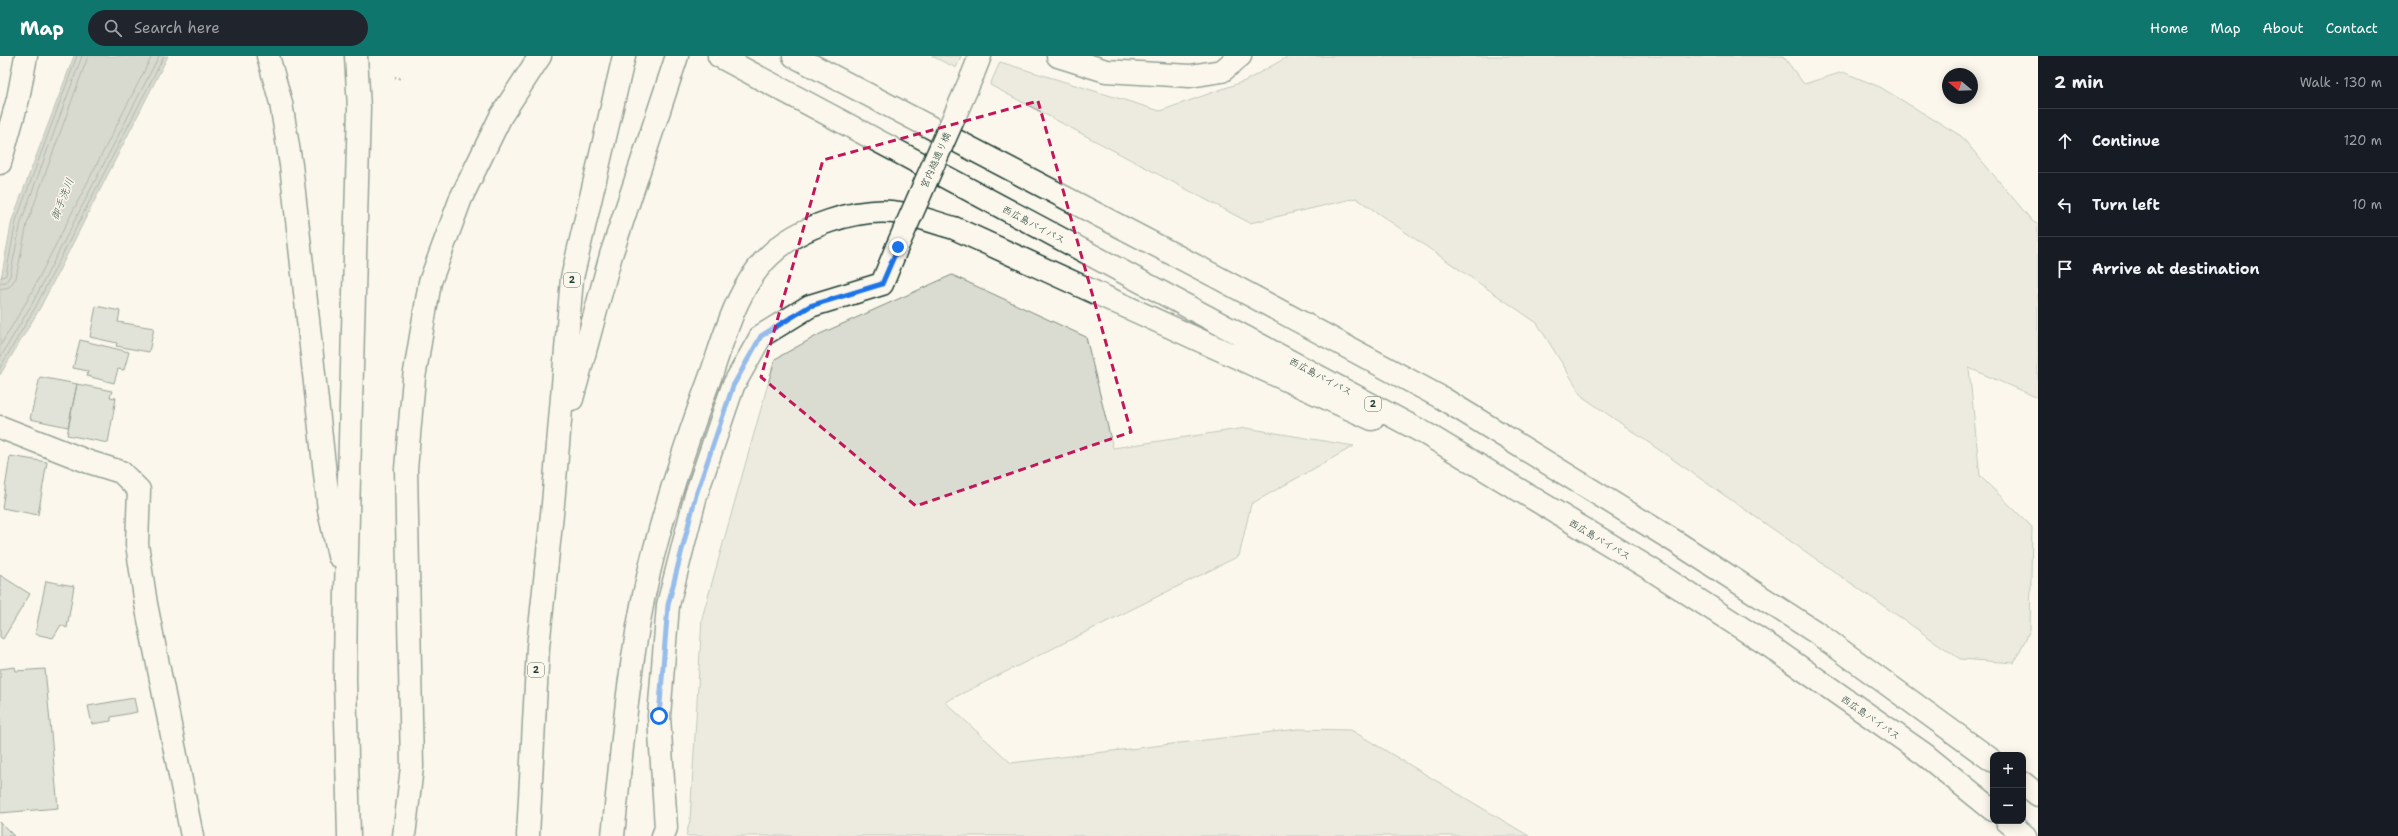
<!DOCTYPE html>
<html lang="en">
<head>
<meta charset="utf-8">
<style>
	body { margin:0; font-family:"Shantell Sans","Klee One",sans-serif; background:#20242c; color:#f1f3f6 }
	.controls { position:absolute; right:12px; bottom:12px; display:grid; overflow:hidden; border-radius:8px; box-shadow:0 2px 10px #0003 }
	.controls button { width:36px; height:36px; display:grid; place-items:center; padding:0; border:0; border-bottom:1px solid #363941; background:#171b24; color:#f1f3f6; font:20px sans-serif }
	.compass { position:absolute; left:1942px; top:12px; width:36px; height:36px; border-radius:50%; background:#171b24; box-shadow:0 2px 10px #0003; rotate:289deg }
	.stop { position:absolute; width:12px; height:12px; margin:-9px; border:3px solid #1a73e8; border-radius:50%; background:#fff }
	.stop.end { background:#1a73e8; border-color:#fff; box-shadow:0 1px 4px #0008 }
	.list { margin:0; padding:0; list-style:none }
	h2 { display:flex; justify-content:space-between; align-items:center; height:52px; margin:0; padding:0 16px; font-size:17px }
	h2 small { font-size:13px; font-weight:400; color:#9ea1a6 }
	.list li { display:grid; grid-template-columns:26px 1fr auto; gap:12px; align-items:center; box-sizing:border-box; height:64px; padding:0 16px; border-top:1px solid #363941 }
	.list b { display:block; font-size:15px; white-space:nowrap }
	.list em { font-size:13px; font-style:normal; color:#9ea1a6 }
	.icon { flex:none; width:22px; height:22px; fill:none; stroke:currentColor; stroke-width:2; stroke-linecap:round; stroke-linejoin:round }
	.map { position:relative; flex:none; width:2038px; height:780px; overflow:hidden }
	header { display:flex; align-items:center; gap:24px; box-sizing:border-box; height:56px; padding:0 20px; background:#0f766e; color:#fff }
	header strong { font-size:19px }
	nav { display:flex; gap:22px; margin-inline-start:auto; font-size:14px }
	.search { width:280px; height:36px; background:#20242c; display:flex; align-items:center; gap:10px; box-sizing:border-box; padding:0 14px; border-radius:22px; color:#9ea1a6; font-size:15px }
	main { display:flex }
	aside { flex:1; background:#171b24 }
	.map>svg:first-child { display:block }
</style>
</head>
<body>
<header>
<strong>Map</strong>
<div class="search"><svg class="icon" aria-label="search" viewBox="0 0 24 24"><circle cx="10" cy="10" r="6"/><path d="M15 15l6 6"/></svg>Search here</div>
<nav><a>Home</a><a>Map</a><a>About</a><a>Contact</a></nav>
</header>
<main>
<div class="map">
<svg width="2038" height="780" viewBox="0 0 2038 780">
	<rect width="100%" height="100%" fill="#fbf7ec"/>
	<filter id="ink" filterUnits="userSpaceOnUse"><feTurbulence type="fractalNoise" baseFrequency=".025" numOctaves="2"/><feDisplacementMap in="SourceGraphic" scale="8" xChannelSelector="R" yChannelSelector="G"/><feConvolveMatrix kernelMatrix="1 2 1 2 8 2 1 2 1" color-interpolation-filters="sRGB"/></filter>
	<g filter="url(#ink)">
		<path fill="#dbdcd1" stroke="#7d8c82" d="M932,0H961L956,12Z
			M1289,0H1783L1804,28L1843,16L1880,31L1961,80L2033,166L2038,168V342L1969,312L1980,420L2032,471L2030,574L2014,607L1960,603L1583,341L1537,267L1356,142L1250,167L990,29L1000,6L1160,55L1245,25Z
			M952,219L1086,281L1113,392L1246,372L1354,390L1251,448L1239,500L945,646L1011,707L1298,673L1351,674L1529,780H686L690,764L702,562L775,303L820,278Z"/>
		<path fill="#adb4aa" stroke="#74847b" d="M74,0H168L40,252L0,319V228L12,164Z"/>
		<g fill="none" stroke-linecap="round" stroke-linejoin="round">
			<path stroke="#586d63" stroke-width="1" d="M0,222L6,219L16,165L77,0
				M0,227L6,226L10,220L21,166L82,0
				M0,233L9,231L16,222L27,168L88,0
				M0,290L27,245L152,0
				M0,302L32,248L159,0
				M0,312L36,250L164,0"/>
		</g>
		<path fill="#c4c9be" stroke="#1f3d34" d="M96,250L120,255L118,266L154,272L149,296L116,290L117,287L90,281Z
			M80,284L129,296L124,314L118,313L114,327L87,320L88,315L73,312Z
			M40,321L77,328L68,371L30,363Z
			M77,328L112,335L110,341L116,342L108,387L67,379Z
			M10,400L47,406L38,459L2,452Z
			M0,519L30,538L3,583L0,581Z
			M46,525L74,530L67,572L61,569L53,582L35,578Z
			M15,611L16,615L45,613L58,752L0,757V613Z
			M134,642L137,656L111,661V665L92,668L88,650Z
			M0,766L14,780H0Z"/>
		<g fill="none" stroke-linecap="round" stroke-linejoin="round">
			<g stroke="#1f3d34" stroke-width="25">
				<path id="minor" d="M1058,0L1106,15L1190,20L1222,15L1240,0
					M973,18L980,0
					M0,107L18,43L26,0
					M0,371L89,406L121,416L139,434L137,488L146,548L192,780
					M663,780L666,772L659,660L668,549L696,439L733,330L761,280L810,250L882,228L897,191"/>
			</g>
			<g stroke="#1f3d34" stroke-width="25">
				<path id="highway" d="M268,0L281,47L291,109L329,454L339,500
					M719,0L1428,379L1652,514L1771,591L1924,698L1993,754
					M794,0L1213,219L1442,342L1676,486L1817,577L1993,705
					M572,343L611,199L677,0
					M2023,727L2038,739
					M2007,765L2025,780
					M349,780L345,624L346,533L359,52L356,0
					M404,780L412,711L406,413L414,322L430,226L461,142L501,60L540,0
					M528,780L538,591L553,448L572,222L624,0
					M613,780C622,692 629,602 649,516C665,449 687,384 711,319C725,279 737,231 769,200C798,171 858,150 900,157C918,160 936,167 954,172L1372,363"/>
			</g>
			<path stroke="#1f3d34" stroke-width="2.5" stroke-dasharray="1 3" stroke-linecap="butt" d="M395,21L403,23"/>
			<use href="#minor" stroke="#fbf7ec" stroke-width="22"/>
			<use href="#highway" stroke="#fbf7ec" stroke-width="22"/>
			<g stroke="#1f3d34" stroke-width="25" stroke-linecap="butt">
				<path id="minor-bridge" d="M897,191L973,18"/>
			</g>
			<use href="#minor-bridge" stroke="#fbf7ec" stroke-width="22"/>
		</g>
	</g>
	<g fill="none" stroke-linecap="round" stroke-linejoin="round" filter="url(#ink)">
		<path stroke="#1a73e8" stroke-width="5" d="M659,660L668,549L696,439L733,330L761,280L810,250L882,228L898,191"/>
	</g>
	<path d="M0 0H2038V780H0ZM1038,45L1131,376L916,450L761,321L823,104Z" fill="#fbf7ec" fill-opacity=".55" fill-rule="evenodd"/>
	<path fill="none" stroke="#c2185b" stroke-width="3" stroke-dasharray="8 5" stroke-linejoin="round" d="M1038,45L1131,376L916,450L761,321L823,104Z"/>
	<g text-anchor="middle" stroke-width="3" stroke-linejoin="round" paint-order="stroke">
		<g fill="#fbf7ec" stroke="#61756b" stroke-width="1">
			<rect x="564" y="217" width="16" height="14" rx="3"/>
			<rect x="1365" y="341" width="16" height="14" rx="3"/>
			<rect x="528" y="607" width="16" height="14" rx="3"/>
		</g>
		<g font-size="9" font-weight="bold" fill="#1f3d34">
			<text x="572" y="227">2</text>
			<text x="1373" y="351">2</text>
			<text x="536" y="617">2</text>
		</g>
		<g font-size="10" fill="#1f3d34" stroke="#fbf7ec">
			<text transform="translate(935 104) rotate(-66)" y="4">宮内越通り橋</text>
			<text transform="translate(1034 168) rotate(28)" y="4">西広島バイパス</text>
			<text transform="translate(1321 320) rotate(28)" y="4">西広島バイパス</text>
			<text transform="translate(1600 483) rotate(31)" y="4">西広島バイパス</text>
			<text transform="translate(1871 661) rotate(35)" y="4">西広島バイパス</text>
		</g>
		<g font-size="11" font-style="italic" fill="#425b52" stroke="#fbf7ec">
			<text transform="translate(62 143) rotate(-68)" y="4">御手洗川</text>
		</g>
	</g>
</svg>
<div class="controls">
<button>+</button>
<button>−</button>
</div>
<svg class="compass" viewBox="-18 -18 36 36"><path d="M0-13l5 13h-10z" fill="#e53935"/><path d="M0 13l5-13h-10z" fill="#9ea1a6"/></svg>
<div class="stop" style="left:659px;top:660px"></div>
<div class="stop end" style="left:898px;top:191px"></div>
</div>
<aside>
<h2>2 min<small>Walk · 130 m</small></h2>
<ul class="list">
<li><svg class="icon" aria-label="ahead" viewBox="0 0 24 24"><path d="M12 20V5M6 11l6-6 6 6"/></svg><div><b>Continue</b></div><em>120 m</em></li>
<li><svg class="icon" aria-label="left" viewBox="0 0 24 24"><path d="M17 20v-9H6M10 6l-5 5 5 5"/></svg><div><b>Turn left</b></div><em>10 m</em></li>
<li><svg class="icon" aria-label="arrive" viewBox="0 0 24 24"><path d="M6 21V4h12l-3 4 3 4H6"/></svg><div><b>Arrive at destination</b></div></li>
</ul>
</aside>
</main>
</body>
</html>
